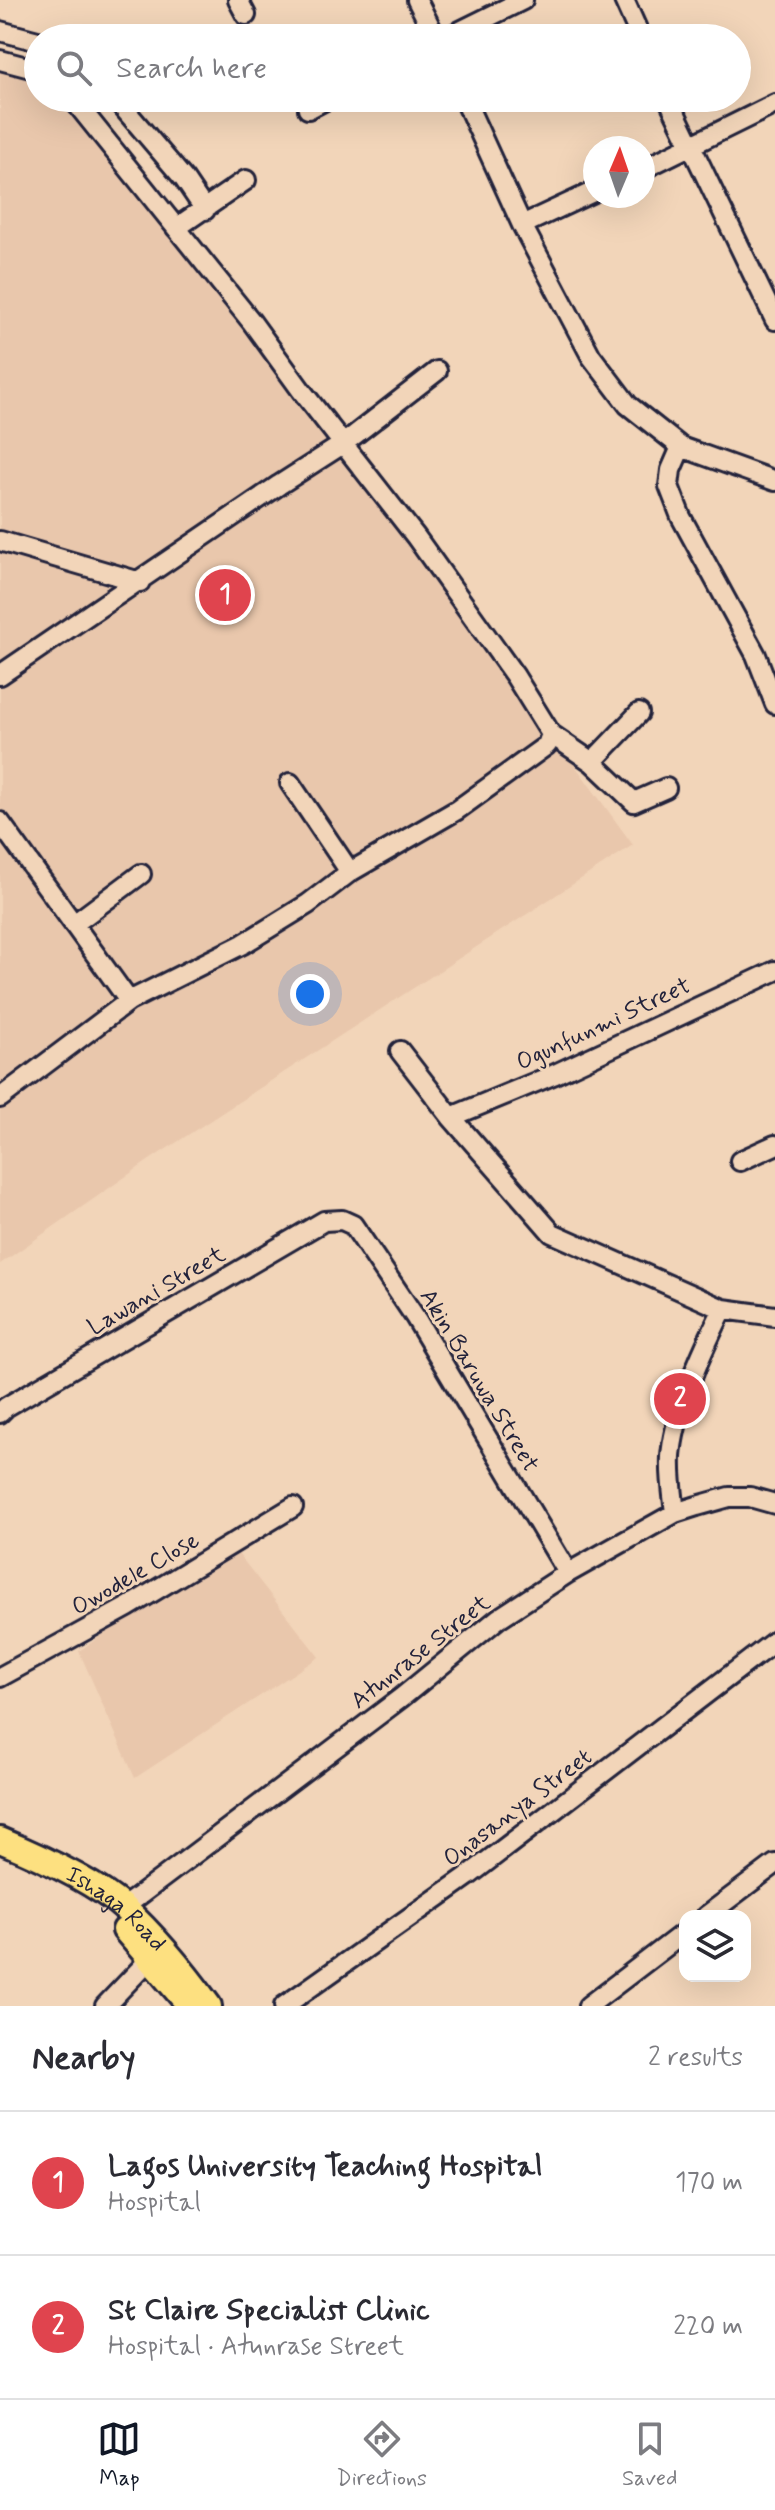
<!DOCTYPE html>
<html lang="en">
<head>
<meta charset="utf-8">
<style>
	body { margin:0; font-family:Mynerve,sans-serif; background:#f2f2f3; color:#2b2b33 }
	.controls { position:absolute; right:24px; bottom:24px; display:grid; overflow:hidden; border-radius:16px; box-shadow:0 8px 32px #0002 }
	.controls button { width:72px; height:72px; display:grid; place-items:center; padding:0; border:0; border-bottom:2px solid #e1e1e2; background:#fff; color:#2b2b33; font:40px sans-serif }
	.compass { position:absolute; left:583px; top:136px; width:72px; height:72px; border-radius:50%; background:#fff; box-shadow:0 8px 32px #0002; rotate:2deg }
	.you { position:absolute; left:310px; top:994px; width:28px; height:28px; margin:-20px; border:6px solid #fff; border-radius:50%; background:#1a73e8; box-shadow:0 0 0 12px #1a73e833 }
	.badge { display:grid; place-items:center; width:52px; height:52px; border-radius:50%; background:#111827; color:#fff; font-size:26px; font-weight:700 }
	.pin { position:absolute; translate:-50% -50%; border:4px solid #fff; box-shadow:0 2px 8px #0006 }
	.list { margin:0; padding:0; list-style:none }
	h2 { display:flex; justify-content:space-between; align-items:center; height:104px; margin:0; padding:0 32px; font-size:34px }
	h2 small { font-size:26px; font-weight:400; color:#7c7c81 }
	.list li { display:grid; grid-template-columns:52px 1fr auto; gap:24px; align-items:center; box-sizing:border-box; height:144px; padding:0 32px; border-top:2px solid #e1e1e2 }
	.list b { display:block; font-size:30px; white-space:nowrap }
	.list p { margin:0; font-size:26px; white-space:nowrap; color:#7c7c81 }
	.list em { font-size:26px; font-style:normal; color:#7c7c81 }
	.icon { flex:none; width:44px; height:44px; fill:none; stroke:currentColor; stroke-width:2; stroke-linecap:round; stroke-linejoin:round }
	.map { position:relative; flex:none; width:775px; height:2006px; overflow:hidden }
	.search { position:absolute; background:#fff; box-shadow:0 8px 32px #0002; left:24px; right:24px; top:24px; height:88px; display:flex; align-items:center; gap:20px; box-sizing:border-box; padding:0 28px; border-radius:44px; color:#7c7c81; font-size:30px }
	.sheet { height:392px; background:#fff }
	nav { display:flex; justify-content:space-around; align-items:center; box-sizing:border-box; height:112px; border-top:2px solid #e1e1e2; background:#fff; font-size:22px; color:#7c7c81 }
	nav a { display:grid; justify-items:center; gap:4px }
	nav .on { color:#111827 }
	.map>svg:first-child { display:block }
</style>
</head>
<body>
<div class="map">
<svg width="775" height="2006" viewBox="0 0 775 2006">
	<rect width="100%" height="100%" fill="#f2d5b9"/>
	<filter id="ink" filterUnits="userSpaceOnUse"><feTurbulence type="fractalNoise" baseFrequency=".0125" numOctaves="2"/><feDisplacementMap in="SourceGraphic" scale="16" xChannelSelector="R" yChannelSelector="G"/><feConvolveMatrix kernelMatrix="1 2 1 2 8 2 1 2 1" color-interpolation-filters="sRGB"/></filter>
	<g filter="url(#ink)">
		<path fill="#e9c7ac" d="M0,62L38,72V98H88L633,845L151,1159L0,1264Z
			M232,1546L319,1657L135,1778L79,1651Z"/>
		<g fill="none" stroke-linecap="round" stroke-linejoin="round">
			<g stroke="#22223b" stroke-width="24">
				<path id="minor" d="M238,0L246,15
					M417,0L436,38
					M624,0L641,38
					M0,31L38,41
					M446,38L523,0
					M0,60L38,70
					M115,98L184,179L205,210
					M464,98L522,225L591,356L628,405L681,447L775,481
					M668,98L775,320
					M308,109L329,98
					M643,169L775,104
					M522,225L595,191
					M176,228L246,180
					M681,447L671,470L669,486L681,517L756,655L775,704
					M0,541L140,582
					M0,675L279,485L343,444L437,371
					M551,734L592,762L634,802L666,788
					M592,762L639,713
					M290,783L350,872
					M0,822L129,1001
					M74,924L141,874
					M400,1051L451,1117L552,1233L723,1309L775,1316
					M0,1098L129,1001L243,944L308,904L350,872L457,810L547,745L551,734L515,676L416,537L301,390L251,321L72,98
					M451,1117L553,1075L775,971
					M740,1161L775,1145
					M0,1413L6,1407L324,1221L342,1220L353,1225L415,1317L568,1573
					M675,1513C673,1495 670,1476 671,1457C674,1412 703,1349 723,1309
					M0,1677L128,1607L293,1507
					M124,1907L401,1698L499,1618L568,1573L675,1513L697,1506L729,1497H750L775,1504
					M706,1916L775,1864
					M105,2006L149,1960L161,1953
					M284,2006L468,1876L775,1641
					M588,2006L685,1932"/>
			</g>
			<g stroke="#22223b" stroke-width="30">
				<g id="major">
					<path id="s1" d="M0,1840C36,1855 95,1882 124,1908C156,1937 184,1972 209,2006"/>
					<path d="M125,1930L190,2006"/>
				</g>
			</g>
			<use href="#minor" stroke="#f2d5b9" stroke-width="18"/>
			<use href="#major" stroke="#fde080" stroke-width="24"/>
		</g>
	</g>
	<g text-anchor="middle" stroke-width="6" stroke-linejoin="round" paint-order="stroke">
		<g font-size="24" fill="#22223b" stroke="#f2d5b9">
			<text transform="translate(603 1023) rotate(-25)" y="8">Ogunfunmi Street</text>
			<text transform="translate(156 1290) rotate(-30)" y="8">Lawani Street</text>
			<text transform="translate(480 1380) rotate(59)" y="8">Akin Baruwa Street</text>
			<text transform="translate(135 1573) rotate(-30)" y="8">Owodele Close</text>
			<text transform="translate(420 1651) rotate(-38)" y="8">Atunrase Street</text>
			<text transform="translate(517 1807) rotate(-37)" y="8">Onasanya Street</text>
			<text dy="8" stroke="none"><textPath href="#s1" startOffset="136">Ishaga Road</textPath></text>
		</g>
	</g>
</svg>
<div class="controls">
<button><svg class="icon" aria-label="layers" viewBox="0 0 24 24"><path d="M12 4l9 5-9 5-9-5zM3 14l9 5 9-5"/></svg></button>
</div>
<svg class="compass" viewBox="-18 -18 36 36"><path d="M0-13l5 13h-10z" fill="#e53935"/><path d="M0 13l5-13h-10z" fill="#7c7c81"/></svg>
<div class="you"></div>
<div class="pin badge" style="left:225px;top:595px;background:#e0444e">1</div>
<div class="pin badge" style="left:680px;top:1399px;background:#e0444e">2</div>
<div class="search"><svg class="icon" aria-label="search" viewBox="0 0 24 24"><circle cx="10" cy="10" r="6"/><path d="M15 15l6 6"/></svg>Search here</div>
</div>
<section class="sheet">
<h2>Nearby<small>2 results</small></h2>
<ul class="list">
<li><span class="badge" style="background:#e0444e">1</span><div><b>Lagos University Teaching Hospital</b><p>Hospital</p></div><em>170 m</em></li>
<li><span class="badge" style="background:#e0444e">2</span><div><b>St Claire Specialist Clinic</b><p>Hospital · Atunrase Street</p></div><em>220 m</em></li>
</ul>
</section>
<nav>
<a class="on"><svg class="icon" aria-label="map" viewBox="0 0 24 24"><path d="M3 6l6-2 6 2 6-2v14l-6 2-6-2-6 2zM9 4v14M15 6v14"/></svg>Map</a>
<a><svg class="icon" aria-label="directions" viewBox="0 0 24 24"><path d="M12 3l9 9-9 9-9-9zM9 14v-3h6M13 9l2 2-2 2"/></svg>Directions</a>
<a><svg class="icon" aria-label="saved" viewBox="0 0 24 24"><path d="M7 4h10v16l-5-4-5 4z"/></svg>Saved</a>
</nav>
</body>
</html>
